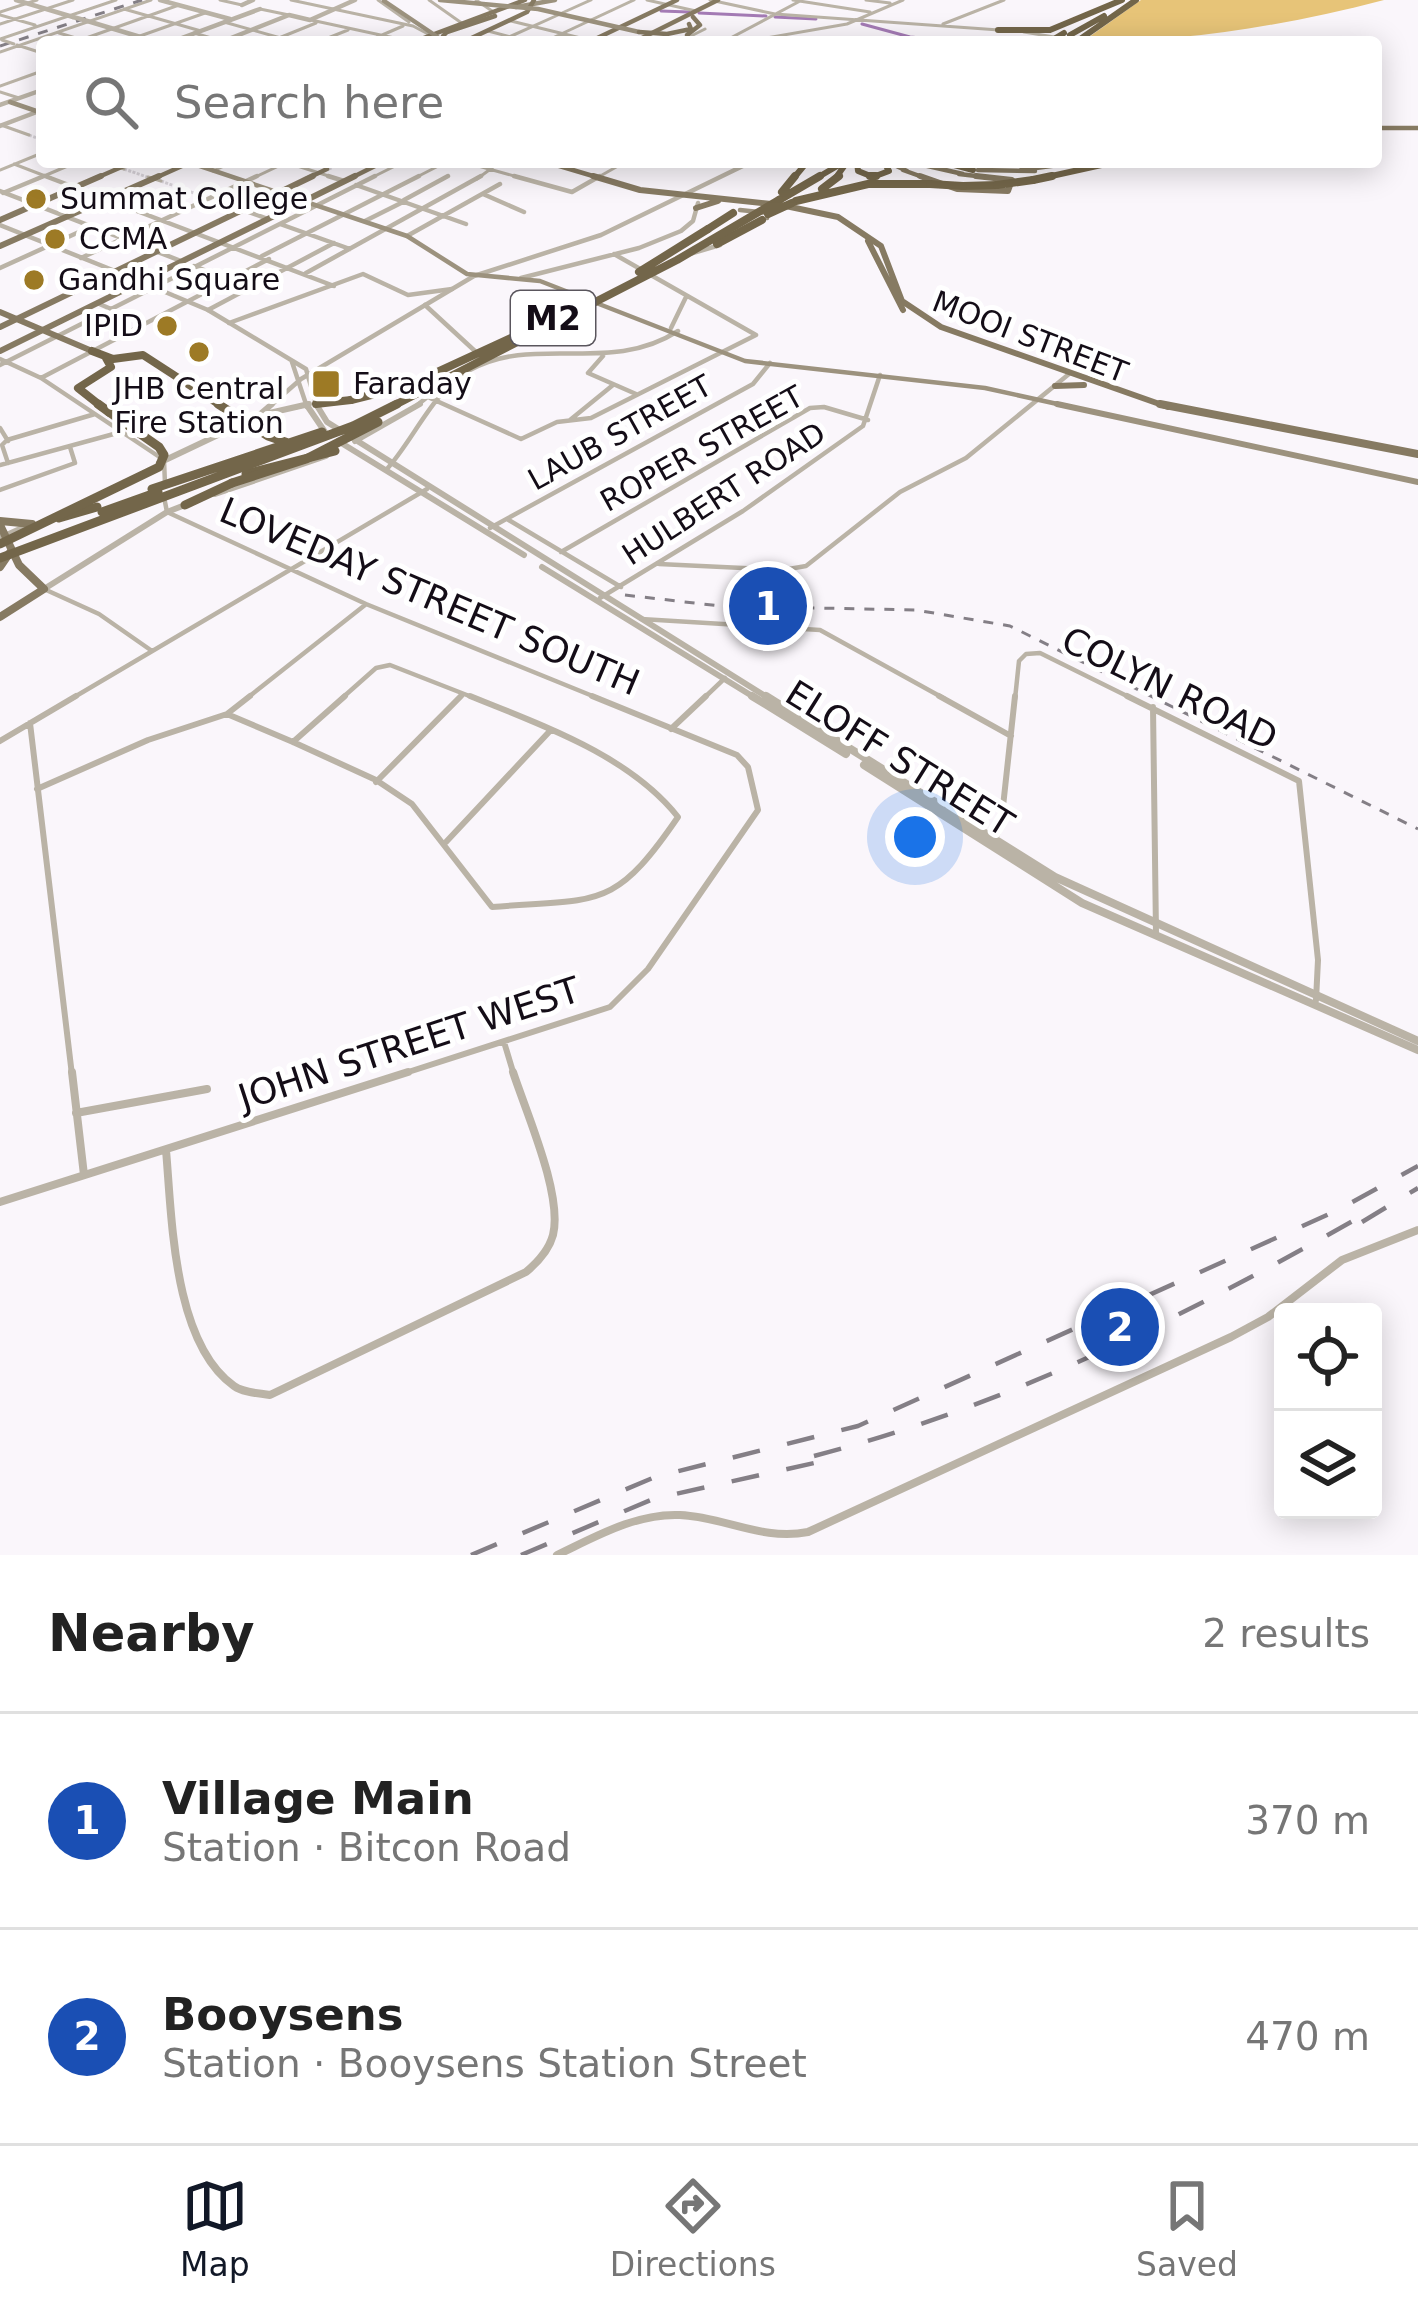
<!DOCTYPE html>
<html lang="en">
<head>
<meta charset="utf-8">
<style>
	body { margin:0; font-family:"DejaVu Sans",sans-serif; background:#f6f6f6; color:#222 }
	.controls { position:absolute; right:36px; bottom:36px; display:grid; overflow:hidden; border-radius:12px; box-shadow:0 6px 30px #0003 }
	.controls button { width:108px; height:108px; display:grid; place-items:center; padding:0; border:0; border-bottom:3px solid #e0e0e0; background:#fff; color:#222; font:60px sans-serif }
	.you { position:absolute; left:915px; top:837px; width:42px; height:42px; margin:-30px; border:9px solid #fff; border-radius:50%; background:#1a73e8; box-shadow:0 0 0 18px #1a73e833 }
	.badge { display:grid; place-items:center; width:78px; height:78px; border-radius:50%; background:#111827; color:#fff; font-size:39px; font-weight:700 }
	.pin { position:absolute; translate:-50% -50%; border:6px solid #fff; box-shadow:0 3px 12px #0006 }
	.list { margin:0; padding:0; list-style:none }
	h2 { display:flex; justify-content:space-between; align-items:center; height:156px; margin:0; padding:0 48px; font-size:51px }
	h2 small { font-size:39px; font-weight:400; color:#767676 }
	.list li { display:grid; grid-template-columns:78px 1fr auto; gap:36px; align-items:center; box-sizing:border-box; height:216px; padding:0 48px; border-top:3px solid #e0e0e0 }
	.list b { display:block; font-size:45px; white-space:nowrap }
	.list p { margin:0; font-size:39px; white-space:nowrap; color:#767676 }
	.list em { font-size:39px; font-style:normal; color:#767676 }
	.icon { flex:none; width:66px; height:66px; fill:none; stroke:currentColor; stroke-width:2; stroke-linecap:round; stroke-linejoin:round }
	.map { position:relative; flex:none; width:1418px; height:1555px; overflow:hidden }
	.search { position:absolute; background:#fff; box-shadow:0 6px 30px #0003; left:36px; right:36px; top:36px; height:132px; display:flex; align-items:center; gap:30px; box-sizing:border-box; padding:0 42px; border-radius:12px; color:#767676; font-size:45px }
	.sheet { height:588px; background:#fff }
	nav { display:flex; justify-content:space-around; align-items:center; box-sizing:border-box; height:168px; border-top:3px solid #e0e0e0; background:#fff; font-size:33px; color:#767676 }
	nav a { display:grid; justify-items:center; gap:6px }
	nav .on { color:#111827 }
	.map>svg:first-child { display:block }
</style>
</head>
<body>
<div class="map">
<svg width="1418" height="1555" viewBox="0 0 1418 1555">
	<rect width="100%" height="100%" fill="#faf6fb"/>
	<path fill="#e7c478" d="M1141,0H1384C1284,26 1184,42 1082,42Z"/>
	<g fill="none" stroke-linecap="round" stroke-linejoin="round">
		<path stroke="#a47bb5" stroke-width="3" d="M661,11L689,12
			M699,13L766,16
			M775,17L816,19
			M862,24L910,37L954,41"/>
		<path stroke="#d8d3d9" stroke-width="3" stroke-dasharray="3 1.5" stroke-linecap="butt" d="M29,135L42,140
			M124,169L147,177
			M161,181L202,196"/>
		<path stroke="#d8d3d9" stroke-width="4.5" stroke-dasharray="4.5 3" stroke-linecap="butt" d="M327,169L340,163"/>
		<path stroke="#bab3a6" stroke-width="3" d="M498,42L558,15
			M1,125L29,135
			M105,162L124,169
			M148,177L161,181"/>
		<path stroke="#bab3a6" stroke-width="3" d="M220,0L242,5
			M291,0L413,26L430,35
			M378,0L409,22
			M429,0L463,24
			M476,0L495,13
			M647,0L696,11
			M710,0L775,14L999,30
			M793,0L870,12
			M866,0L890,3
			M124,9L201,31
			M260,9L289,15
			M0,12L37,0
			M562,13L591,0
			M0,15L35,25
			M311,20L413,42
			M511,21L597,42
			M224,22L295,42
			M0,24L73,0
			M943,24L1004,0
			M488,31L530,42
			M1024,32L1078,41
			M59,33L89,42
			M194,33L225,42
			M0,39L116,0
			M75,42L179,5
			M123,42L205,13
			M269,42L316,23
			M318,42L348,30
			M366,42L403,26
			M544,42L634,0
			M679,42L705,29
			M723,42L802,0
			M743,42L847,24L903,0
			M17,45L42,53
			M0,52L151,0
			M0,86L42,71
			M0,92L19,98
			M389,162H427
			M464,162L525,179
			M288,163L338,179
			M14,164L53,179
			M0,170L42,153
			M213,171L233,162
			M37,179L77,162
			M251,179L287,162
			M369,179L401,163
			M413,179L446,162
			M443,179L448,176
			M477,179L500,162
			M595,179L625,162"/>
		<path stroke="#bab3a6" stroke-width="4.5" d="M45,176L334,286
			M328,176L344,181
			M514,176L572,192L600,176
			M356,185L466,224
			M0,191L181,261
			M3,193L44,176
			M483,194L524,212
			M404,200L448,176
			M243,210L268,219
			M365,221L405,201
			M280,224L350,249
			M0,225L115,271
			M407,236L500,184
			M614,254L756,335
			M262,256L419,176
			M81,258L257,176
			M194,266L250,288
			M0,268L90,227
			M306,273L481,176
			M521,278L639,248L681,231L693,221L698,203
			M97,303L144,323
			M425,305L476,352
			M208,310L334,243
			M229,323L363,274L408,295L452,289
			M671,328L686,297
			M603,356L588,373L636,394
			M0,359L41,378L164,460L165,484
			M0,365L375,176
			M41,378L269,259
			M430,398L521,439L557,422L591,418L756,335
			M570,420L613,385
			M0,428L8,441
			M7,440L95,414
			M7,440L2,445L8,463
			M0,465L121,432
			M386,470C413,441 434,389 470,370C535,334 610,375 678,331
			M0,490L75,463L70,447
			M164,497L167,512L366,604L600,699
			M507,519L621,587
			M490,528L753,384L770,363
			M561,552L810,408L824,407L868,420
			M659,564L783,570L806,566L900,492L966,458L1069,374
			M44,589L99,614L152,651
			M600,598L743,511L863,426L880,375
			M641,619L820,630L945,699
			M71,699L427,489
			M246,699L365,605
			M341,699L376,668L390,665L477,699
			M458,699L462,695
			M703,699L725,678
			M1015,699L1019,661L1026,654L1040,653L1133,699"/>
		<path stroke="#bab3a6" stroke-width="6" d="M939,696L1011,736
			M1127,696L1299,781L1318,960L1316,1000
			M1153,707L1156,933
			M227,714L293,742
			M30,723L72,1075
			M671,729L706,696
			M0,741L76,696
			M293,742L376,780L412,804L492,907C599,898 613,912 678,817C629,755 541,725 470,696
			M293,742L345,696
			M376,782L461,696
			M37,789L148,740L227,714L250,696
			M995,839L1001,825L1015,696
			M446,842L549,732
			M504,1042L514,1075
			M399,1075L610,1007L648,969L758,810L748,767L737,755L592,696"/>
		<path stroke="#bab3a6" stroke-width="8" d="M72,1072L84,1175
			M76,1113L207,1089
			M166,1150C172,1218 173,1343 234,1386C244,1393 258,1393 270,1395L526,1272C538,1262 549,1250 553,1235C563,1195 526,1112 513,1072
			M0,1202L408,1072
			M557,1555C595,1537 636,1513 680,1515C725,1517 762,1541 808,1532L1231,1337L1268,1317L1342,1260L1418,1230"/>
		<path stroke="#bab3a6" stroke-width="4.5" d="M16,0L73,17
			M160,0L230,19
			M242,5L253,0
			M84,20L157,42
			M171,42L260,9
			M221,42L289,15L310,20L355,0
			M0,105L42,90
			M0,126L42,110
			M683,256L720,245
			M115,271L208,310L306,369L317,407
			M292,362L307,407
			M269,407L301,379L474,276L601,235L751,162
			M297,407L309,404
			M415,407L447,381"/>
		<path stroke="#bab3a6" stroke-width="6" d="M306,404L325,432
			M316,404L327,422L770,699
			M265,414L309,404
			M338,441L524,555
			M355,441L420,404
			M159,463L258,416L272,404
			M215,494L326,456
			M0,538L31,524
			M542,567L757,699
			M44,589L167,512L190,503"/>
		<path stroke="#bab3a6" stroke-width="8" d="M752,696L846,754
			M766,696L1055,877L1418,1041
			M864,765L1082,903L1418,1050"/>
		<path stroke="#9c927e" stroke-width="4.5" d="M516,7L555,0
			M10,102L42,113
			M188,162L407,236L467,274L540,281L745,361L985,388L1071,407
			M740,210L768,213L767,218"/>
		<path stroke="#9c927e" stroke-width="6" d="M1057,404L1418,482"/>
		<path stroke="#867a62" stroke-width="4.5" d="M413,42L525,0
			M463,42L527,12L534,0
			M589,42L677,0
			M634,42L718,0
			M1376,128H1418
			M546,162L603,179
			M888,162L907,171
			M910,162L963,174
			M903,170L928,179
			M1021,170L1081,162
			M959,174L1002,179
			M94,179L133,162
			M153,179L191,162
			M306,179L327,169
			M349,179L383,162"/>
		<path stroke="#867a62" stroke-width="6" d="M593,176L640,190L781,205L838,217L881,246L902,301L941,327L1168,407
			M920,176L957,189L1008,191L1012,180L976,176
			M696,208L718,201
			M0,220L101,176
			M868,241L903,310
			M0,246L159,176
			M0,312L92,351
			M0,327L313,176
			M0,351L355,176
			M1055,386L1084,385"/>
		<path stroke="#867a62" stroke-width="8" d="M1160,404L1418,454
			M0,521L32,524
			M0,525L19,565L44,589L0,617
			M0,567L11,551"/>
		<path stroke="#73664a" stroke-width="6" d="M998,30H1050L1122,0
			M1070,35L1104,16
			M1076,42L1136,0
			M857,162L858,171L873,177L889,171L884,162
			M943,162L973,170
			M793,179L807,162
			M815,179L844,162
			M835,179L847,162
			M1038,179L1115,162"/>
		<path stroke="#73664a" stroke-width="8" d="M870,176H876
			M1033,180L1052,176
			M963,186L997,185
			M822,189L839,176
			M782,192L795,176
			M779,200L820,176
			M796,201L868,184H930
			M708,229L733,213
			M717,244L762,220
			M92,351L113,359L143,355L180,379
			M316,404L351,400
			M102,407L78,388L111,367L106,358"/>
		<path stroke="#73664a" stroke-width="9" d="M98,404L109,412
			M246,474L335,451
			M185,505L232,483
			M59,518L97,507"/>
		<path stroke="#847f86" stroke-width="3" stroke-dasharray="10 10" stroke-linecap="butt" d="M0,46L142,0
			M329,382L345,394
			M625,595L720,606L916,610L1010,626L1418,829"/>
		<path stroke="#847f86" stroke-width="4.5" stroke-dasharray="28 28" stroke-linecap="butt" d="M1362,1222L1418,1188
			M814,1456C1014,1404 1193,1312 1372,1210
			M471,1555L655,1477L858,1426L1338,1210L1418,1166
			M521,1555L653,1499L832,1459"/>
		<path stroke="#bab3a6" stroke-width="3" d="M2,40L14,44"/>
		<path stroke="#bab3a6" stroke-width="4.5" d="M73,17L84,20"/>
		<path stroke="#9c927e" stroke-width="4.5" d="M440,0L538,9L639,32
			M384,1L445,42"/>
		<path stroke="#867a62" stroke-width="4.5" d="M639,32L667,34L691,29L689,24
			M662,38L680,42
			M447,42L443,36L447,32L495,16
			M690,42L687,35L700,25L693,17
			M978,170L1035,171"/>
		<path stroke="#73664a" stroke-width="6" d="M1049,42L1064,33"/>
		<path stroke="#73664a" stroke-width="8" d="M930,184L963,186
			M997,185L1033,180
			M768,214L792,203
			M639,272L708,229
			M180,379L223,407
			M351,400L407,386L526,331
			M391,407L677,260L779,200"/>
		<path stroke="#73664a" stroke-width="9" d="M218,404L268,436L291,444
			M232,483L306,459L378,422
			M152,489L322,432
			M102,512L158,492
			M0,544L159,467L164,455L159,447L109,412
			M0,558L353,426L397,404"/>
	</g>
	<g fill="#9d7a25" stroke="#fff" stroke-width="4.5">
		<circle cx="36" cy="199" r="12"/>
		<circle cx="55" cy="239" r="12"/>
		<circle cx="34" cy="280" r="12"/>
		<circle cx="167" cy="326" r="12"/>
		<circle cx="199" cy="352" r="12"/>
		<rect x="311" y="369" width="30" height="30" rx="6"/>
	</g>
	<g text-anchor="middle" stroke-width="10" stroke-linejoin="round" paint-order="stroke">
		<g font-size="30" fill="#140d17" stroke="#fff" text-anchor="start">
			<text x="60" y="209">Summat College</text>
			<text x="79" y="249">CCMA</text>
			<text x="58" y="290">Gandhi Square</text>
			<text x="143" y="336" text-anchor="end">IPID</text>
			<text x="353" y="394">Faraday</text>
			<text x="199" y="399" text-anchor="middle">JHB Central<tspan x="199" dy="34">Fire Station</tspan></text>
		</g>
		<g font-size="30" fill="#140d17" stroke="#fff">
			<text transform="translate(1030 337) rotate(21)" y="10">MOOI STREET</text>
			<text transform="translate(620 433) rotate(-29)" y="10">LAUB STREET</text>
			<text transform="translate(702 449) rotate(-29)" y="10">ROPER STREET</text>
			<text transform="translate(724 494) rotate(-33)" y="10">HULBERT ROAD</text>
		</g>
		<rect fill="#fff" stroke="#5a565d" stroke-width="3" x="511" y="291" width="84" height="54" rx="9"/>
		<g font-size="33" font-weight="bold" fill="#140d17">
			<text x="553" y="330">M2</text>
		</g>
		<g font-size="36" fill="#140d17" stroke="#fff">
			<text transform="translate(430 596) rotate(23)" y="13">LOVEDAY STREET SOUTH</text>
			<text transform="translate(1170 688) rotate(26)" y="13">COLYN ROAD</text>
			<text transform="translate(900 758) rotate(32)" y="13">ELOFF STREET</text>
			<text transform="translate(409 1043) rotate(-18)" y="13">JOHN STREET WEST</text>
		</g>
	</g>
</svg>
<div class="controls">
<button><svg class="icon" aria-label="locate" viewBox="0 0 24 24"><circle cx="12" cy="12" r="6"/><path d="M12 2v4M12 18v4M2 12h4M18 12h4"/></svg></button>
<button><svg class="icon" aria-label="layers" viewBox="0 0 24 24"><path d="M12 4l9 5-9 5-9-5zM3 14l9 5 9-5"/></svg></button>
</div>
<div class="you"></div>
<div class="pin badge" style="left:768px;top:606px;background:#1a4fb4">1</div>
<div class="pin badge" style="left:1120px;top:1327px;background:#1a4fb4">2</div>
<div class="search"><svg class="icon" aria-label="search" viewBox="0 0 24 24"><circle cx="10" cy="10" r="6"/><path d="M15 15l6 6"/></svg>Search here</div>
</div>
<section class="sheet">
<h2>Nearby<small>2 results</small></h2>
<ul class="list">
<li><span class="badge" style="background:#1a4fb4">1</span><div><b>Village Main</b><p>Station · Bitcon Road</p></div><em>370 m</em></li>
<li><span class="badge" style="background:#1a4fb4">2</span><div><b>Booysens</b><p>Station · Booysens Station Street</p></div><em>470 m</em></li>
</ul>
</section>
<nav>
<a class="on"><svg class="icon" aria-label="map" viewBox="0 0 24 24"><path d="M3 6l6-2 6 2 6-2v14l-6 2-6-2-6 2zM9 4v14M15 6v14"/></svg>Map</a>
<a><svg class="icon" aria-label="directions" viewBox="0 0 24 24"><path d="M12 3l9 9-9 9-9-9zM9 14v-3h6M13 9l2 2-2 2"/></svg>Directions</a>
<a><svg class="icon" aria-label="saved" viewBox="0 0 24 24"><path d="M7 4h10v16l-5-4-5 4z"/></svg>Saved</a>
</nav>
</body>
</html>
